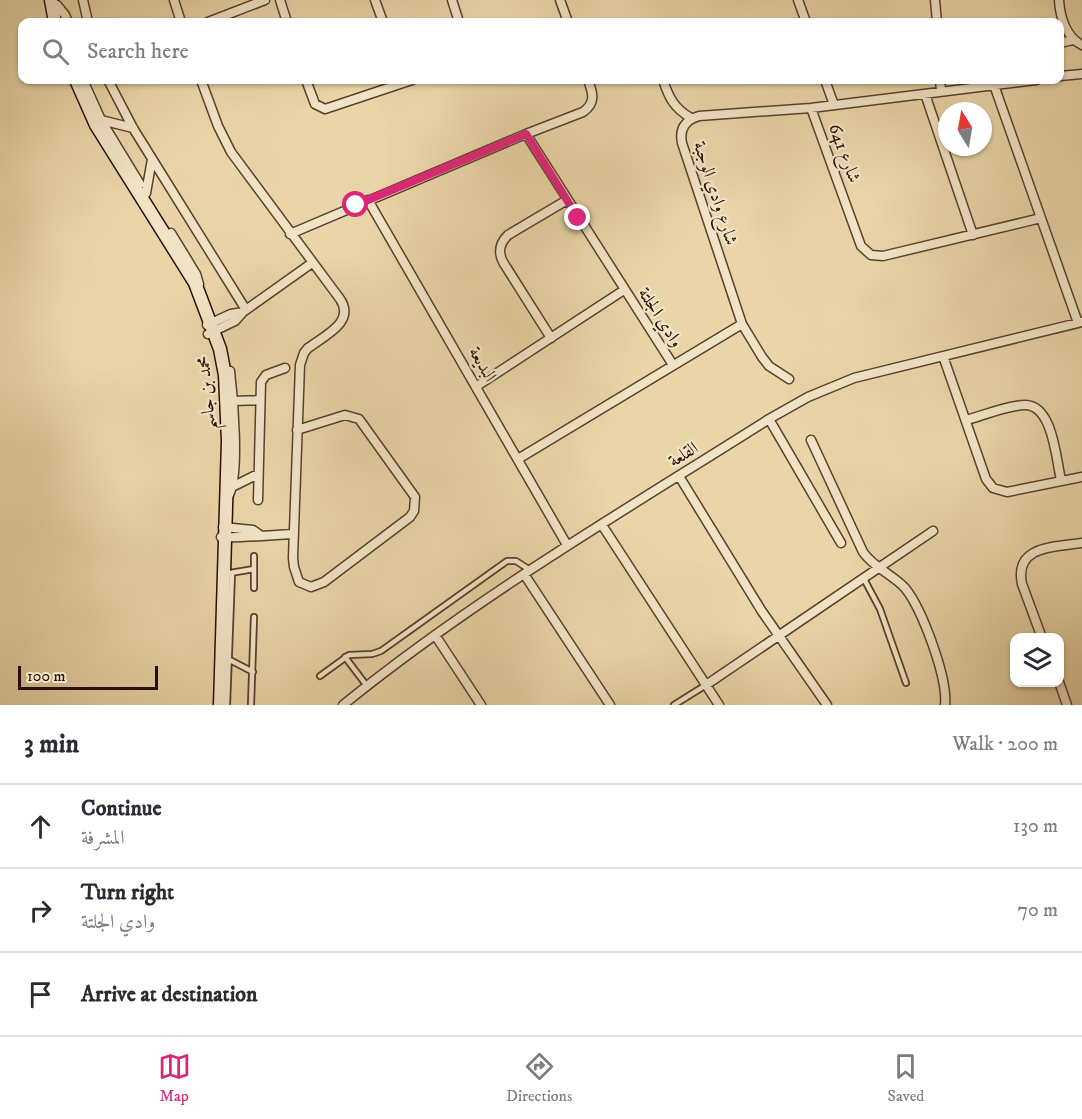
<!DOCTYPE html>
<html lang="en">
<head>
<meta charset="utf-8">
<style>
	body { margin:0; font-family:"IM FELL DW Pica",Amiri,serif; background:#f2f2f3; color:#2b2b33 }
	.controls { position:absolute; right:18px; bottom:18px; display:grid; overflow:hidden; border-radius:12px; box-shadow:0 2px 4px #0004 }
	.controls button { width:54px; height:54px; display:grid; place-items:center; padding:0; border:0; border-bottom:2px solid #e1e1e2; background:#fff; color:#2b2b33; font:30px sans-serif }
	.compass { position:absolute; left:938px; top:102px; width:54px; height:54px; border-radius:50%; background:#fff; box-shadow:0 2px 4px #0004; rotate:349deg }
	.scale { position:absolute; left:18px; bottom:15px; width:140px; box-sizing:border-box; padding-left:6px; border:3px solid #290e01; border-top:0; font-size:16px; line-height:21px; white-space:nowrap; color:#290e01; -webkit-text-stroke:4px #f1e4c6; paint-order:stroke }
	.stop { position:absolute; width:18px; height:18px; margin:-14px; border:4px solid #db2777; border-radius:50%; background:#fff }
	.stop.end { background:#db2777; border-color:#fff; box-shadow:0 2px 6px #0008 }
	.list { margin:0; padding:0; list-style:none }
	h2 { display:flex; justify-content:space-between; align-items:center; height:78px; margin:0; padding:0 24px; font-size:26px }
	h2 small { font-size:20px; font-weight:400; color:#7c7c81 }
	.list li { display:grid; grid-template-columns:39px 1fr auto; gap:18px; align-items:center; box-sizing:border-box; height:84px; padding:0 24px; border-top:2px solid #e1e1e2 }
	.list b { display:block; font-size:22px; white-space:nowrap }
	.list p { margin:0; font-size:20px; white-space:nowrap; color:#7c7c81 }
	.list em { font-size:20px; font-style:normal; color:#7c7c81 }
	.icon { flex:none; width:33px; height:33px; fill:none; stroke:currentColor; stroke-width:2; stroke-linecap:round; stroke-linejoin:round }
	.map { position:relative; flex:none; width:1082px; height:705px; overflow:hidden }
	.search { position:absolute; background:#fff; box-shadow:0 2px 4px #0004; left:18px; right:18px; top:18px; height:66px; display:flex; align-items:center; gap:15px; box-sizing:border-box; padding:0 21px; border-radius:12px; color:#7c7c81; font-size:22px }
	.sheet { height:330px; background:#fff }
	nav { display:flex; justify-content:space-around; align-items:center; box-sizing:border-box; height:84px; border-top:2px solid #e1e1e2; background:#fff; font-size:16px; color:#7c7c81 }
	nav a { display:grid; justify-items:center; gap:3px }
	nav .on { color:#db2777 }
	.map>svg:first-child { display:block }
</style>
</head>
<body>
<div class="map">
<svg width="1082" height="705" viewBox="0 0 1082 705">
	<rect width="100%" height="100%" fill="#e9d5a8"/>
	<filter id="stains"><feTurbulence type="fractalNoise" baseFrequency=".00333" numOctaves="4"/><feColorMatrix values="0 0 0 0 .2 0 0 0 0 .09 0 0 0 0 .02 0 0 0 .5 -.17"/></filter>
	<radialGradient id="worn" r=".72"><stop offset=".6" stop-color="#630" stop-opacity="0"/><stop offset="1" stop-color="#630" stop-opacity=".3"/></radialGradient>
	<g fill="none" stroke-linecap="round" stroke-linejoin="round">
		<g stroke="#59402b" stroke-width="8">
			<path id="lane" d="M254,556V588
				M230,573L254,569
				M864,579L880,609L906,683
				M345,657L367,686
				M228,659L253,672
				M320,676L349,655L372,654L381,651L507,561H516L530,570
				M227,705L232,573
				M251,705L254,617
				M674,705L706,685"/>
		</g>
		<g stroke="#59402b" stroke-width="11">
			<path id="street" d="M83,0L88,22
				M174,0L181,22
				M280,0L287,22
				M375,0L383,22
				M452,0L459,22
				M560,0L568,22
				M798,0L806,22
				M935,0L937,22
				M1059,0C1060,17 1066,37 1082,45
				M57,5L65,15L68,22
				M208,22L265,0
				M1060,43L1073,40
				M1060,76L1082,74
				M83,80L101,120L140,184
				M108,80L133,128L246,310
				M201,80L218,126L231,152L340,299C356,322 324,336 308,348L304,353L300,365L293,558L294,567L299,582L311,587L324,582L410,517L414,511L415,497L359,419L345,415L297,430
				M306,80L315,104L325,109L412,80
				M663,80C669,98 674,108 691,118
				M825,80L834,105
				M940,80L941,91
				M994,85L1078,323
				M925,94L973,235
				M811,108L861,246L871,255L883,256L1041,218
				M101,120L133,128
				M526,134L673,365
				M146,193L152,159
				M368,200L567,545
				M171,233L196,274L199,284
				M290,234L526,134L583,112C596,103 593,93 588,80
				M207,325L231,314L243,312
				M208,334L235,321L243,312L312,263
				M551,338L503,262C498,252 499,244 508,235L567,200
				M943,356L986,479L993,488L1007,492L1082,477
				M789,379L769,366L762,357L742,324L682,143C679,128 686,120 699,116L811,108L1036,80
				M477,386L624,290
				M233,401L260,400
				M769,419L841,543
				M966,420C982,416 1008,405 1025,405C1053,405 1056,459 1061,480
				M811,440L863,552C874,568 892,574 905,588C922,609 948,678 945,705
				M518,459L742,324
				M679,476L761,610L827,705
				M232,487L258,474
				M229,495C240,474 233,396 230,371
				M258,500L261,382L266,375L285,368
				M602,525L719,705
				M223,527L253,530L260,535
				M221,537C246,538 269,535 294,534
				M524,574L610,705
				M435,635L481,705
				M1042,638L1022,584C1014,545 1055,547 1082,543
				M1059,682L1067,705
				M706,685L933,531
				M343,705C476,597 624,511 769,419L808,397L854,378L1082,322"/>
		</g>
		<g stroke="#290e01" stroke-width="15">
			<path id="secondary" d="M51,0L55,22
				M76,80L96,125L195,283L220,349L225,375L228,441L220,705"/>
		</g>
		<use href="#lane" stroke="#f1e4c6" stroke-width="4.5"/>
		<use href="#street" stroke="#f1e4c6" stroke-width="8"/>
		<use href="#secondary" stroke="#f1e4c6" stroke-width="12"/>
	</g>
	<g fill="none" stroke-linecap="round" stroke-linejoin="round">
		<path stroke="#db2777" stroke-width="8" d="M356,205L526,134L578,218"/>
	</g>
	<g text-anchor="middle" stroke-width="4.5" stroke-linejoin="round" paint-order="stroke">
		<g font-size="18" fill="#290e01" stroke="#f1e4c6">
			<text transform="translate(845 153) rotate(70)" y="6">شارع 641</text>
			<text transform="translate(716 193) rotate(72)" y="6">شارع وادي الوجبة</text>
			<text transform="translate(661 317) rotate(57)" y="6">وادي الجلتة</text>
			<text transform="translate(483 364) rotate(60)" y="6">البديعة</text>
			<text transform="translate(206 393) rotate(-95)" y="6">محمد بن جاسم</text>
			<text transform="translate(683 454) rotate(-32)" y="6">القلعة</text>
		</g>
	</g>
	<rect width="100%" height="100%" filter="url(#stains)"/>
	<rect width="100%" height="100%" fill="url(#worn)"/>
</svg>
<div class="controls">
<button><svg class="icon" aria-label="layers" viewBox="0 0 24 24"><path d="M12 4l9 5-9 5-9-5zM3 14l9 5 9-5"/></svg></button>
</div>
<svg class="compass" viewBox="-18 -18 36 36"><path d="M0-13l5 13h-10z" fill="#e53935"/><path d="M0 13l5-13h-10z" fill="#7c7c81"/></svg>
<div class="scale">100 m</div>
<div class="stop" style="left:356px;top:205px"></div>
<div class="stop end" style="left:578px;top:218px"></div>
<div class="search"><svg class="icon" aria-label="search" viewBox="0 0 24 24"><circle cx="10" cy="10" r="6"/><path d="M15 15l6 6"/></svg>Search here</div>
</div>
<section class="sheet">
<h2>3 min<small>Walk · 200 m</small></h2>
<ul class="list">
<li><svg class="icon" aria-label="ahead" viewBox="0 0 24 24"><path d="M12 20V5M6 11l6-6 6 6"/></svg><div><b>Continue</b><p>المشرفة</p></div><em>130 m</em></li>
<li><svg class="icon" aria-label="right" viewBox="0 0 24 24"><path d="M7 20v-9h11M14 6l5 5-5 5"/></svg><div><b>Turn right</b><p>وادي الجلتة</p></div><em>70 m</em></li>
<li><svg class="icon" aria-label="arrive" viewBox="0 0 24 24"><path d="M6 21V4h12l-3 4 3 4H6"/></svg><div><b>Arrive at destination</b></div></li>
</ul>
</section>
<nav>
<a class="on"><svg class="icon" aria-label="map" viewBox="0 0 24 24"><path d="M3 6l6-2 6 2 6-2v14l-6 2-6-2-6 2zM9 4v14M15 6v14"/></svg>Map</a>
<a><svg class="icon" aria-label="directions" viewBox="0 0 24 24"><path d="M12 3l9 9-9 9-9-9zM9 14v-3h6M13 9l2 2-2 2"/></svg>Directions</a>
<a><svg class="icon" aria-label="saved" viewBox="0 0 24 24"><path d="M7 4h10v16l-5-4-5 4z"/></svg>Saved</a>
</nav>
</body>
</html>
